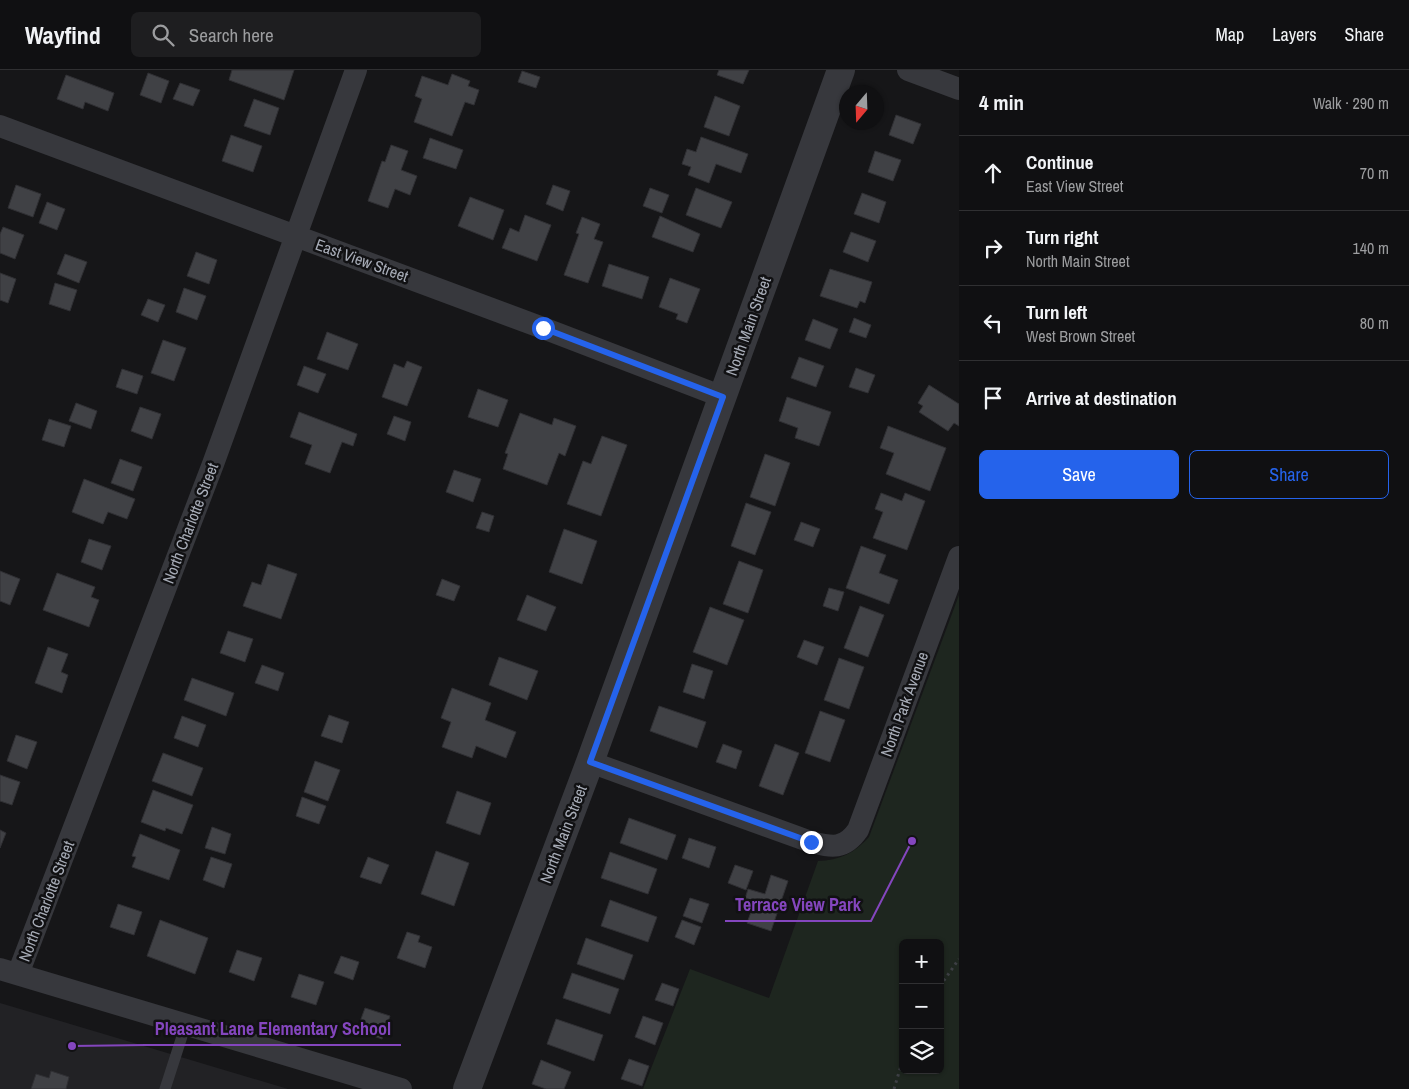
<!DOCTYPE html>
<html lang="en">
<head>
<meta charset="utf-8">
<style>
	body { margin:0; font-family:"Archivo Narrow",sans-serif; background:#1e1e20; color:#f1f3f6 }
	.controls { position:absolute; right:15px; bottom:15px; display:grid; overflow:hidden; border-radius:8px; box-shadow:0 1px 4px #0004 }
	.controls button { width:45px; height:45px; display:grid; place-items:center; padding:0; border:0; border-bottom:1px solid #303032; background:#101012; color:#f1f3f6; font:25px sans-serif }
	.compass { position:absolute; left:839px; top:15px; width:45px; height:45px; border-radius:50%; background:#101012; box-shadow:0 1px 4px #0004; rotate:199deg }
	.stop { position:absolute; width:15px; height:15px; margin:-11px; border:4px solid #2563eb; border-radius:50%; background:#fff }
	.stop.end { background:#2563eb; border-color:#fff; box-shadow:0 1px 5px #0008 }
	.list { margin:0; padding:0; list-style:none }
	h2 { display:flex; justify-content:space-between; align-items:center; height:65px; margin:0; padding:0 20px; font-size:21px }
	h2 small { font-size:16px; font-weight:400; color:#9c9d9f }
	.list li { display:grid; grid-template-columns:32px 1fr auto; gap:15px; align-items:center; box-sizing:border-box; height:75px; padding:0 20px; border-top:1px solid #303032 }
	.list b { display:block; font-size:19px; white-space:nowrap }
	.list p { margin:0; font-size:16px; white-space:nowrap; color:#9c9d9f }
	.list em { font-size:16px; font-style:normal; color:#9c9d9f }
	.actions { display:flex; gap:10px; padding:15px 20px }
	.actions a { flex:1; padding:11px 0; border:1px solid #2563eb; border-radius:8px; text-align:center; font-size:18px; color:#2563eb }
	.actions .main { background:#2563eb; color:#fff }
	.icon { flex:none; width:28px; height:28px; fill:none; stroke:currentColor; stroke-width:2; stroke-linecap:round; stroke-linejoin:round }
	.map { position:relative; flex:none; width:959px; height:1019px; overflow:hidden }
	header { display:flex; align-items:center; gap:30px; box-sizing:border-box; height:70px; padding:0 25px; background:#101012; border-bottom:1px solid #303032 }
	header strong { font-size:24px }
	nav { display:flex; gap:28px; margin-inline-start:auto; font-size:18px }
	.search { width:350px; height:45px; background:#1e1e20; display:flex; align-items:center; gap:12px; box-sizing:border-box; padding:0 18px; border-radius:8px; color:#9c9d9f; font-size:19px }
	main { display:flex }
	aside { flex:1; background:#101012 }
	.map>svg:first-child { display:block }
</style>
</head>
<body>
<header>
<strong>Wayfind</strong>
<div class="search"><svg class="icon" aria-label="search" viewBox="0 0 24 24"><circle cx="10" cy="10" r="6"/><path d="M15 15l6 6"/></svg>Search here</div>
<nav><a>Map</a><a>Layers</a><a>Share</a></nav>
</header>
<main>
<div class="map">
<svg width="959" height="1019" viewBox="0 0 959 1019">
	<rect width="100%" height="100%" fill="#161618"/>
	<path fill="#222225" d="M0,933L288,1019H0Z"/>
	<path fill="#1e261f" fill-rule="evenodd" d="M959,525V1019H643L690,899L769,928L818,791C839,791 856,782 869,767ZM903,873H940V1000H903Z"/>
	<path fill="#404145" stroke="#303034" d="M232,0H294L284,30L229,10Z
		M719,0H749L743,14L717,5Z
		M522,1L540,7L536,18L518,12Z
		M148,3L169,11L161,33L140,25Z
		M452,4L470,11L468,16L479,20L474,35L465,32L452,66L414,52L422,29L415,26L422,6L448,15Z
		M66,5L114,23L108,41L85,32L83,39L57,29Z
		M180,13L200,20L193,36L173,29Z
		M715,26L740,36L729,66L704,57Z
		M254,29L279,38L270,65L244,56Z
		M896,45L921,54L913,74L889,65Z
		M231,65L262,76L253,102L222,91Z
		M701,67L748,84L741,103L716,94L709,113L688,105L691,97L682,94L687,79L696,82Z
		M430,68L463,80L456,99L423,88Z
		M391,75L408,81L401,100L417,106L410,125L395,119L388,138L368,131L382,91L385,92Z
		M875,81L901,90L893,111L868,102Z
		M16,115L41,124L33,147L8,138Z
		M553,115L570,121L563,141L546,134Z
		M650,118L669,125L662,143L643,136Z
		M696,118L732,132L721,158L686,145Z
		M862,123L886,132L879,153L854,144Z
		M470,127L504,140L493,170L458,156Z
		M47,132L65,139L57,160L39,153Z
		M525,145L551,155L537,191L502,178L510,158L519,162Z
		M660,146L700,164L693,182L652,167Z
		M582,147L600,154L594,169L603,172L588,213L564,205L579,164L576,163Z
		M3,157L24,165L15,189L0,183V164Z
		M851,162L876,171L868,192L843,182Z
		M196,182L217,190L209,214L187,206Z
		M65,184L87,192L79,213L57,204Z
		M609,194L649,207L642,229L602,216Z
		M830,199L872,212L865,233L860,231L857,238L820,226Z
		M0,203L16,209L8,233L0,230Z
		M670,208L700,219L687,253L676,249L678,244L659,237Z
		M55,213L77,220L70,241L49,234Z
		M184,218L206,226L197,250L176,242Z
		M148,229L165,235L158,252L141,245Z
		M854,248L871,255L866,268L849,262Z
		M813,249L838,259L830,279L805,270Z
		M327,262L358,274L348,300L317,289Z
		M163,270L186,278L174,311L151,303Z
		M799,287L824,296L816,317L791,308Z
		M407,291L422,297L407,336L382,327L394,294L404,298Z
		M304,296L326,304L318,323L297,315Z
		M856,298L875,305L868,323L849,317Z
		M122,299L143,306L137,324L116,317Z
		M929,315L959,334V356L954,353L948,361L919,342L923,336L918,333Z
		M478,319L508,330L498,357L468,347Z
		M787,327L831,342L819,376L795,368L798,358L779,351Z
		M76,333L97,341L91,359L69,351Z
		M140,337L161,344L152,369L131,361Z
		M299,342L357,364L353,376L342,372L330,403L305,394L312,375L290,367Z
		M520,343L552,355L554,348L576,356L565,386L559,383L547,415L503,399L508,384L505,383Z
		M394,346L411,352L405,371L387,364Z
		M49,349L71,356L64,377L42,370Z
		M888,356L946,378L930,421L886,404L894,383L880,378Z
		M602,366L627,375L601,446L567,434L583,391L591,394Z
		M765,384L790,393L775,436L750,427Z
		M120,389L142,397L133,421L111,413Z
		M454,400L481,409L473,432L446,422Z
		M84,409L135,429L127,449L108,442L103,454L72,442Z
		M881,423L902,431L905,423L925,431L907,480L873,468L883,442L875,439Z
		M746,433L771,442L755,485L731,476Z
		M482,442L494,446L489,462L476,458Z
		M801,452L820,459L813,477L794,470Z
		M564,459L597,471L582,514L549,502Z
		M89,469L111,476L102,500L81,492Z
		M861,476L886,485L879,503L898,510L889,534L846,518Z
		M739,491L763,500L748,543L723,534Z
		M268,494L297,504L281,549L243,536L252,512L261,515Z
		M0,501L20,509L10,535L0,531Z
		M57,503L95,517L91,527L99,530L89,557L43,540Z
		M442,509L460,516L454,531L436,525Z
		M829,518L844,522L838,541L823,536Z
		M527,525L556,537L546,561L517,550Z
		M860,536L884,545L868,587L844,578Z
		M710,537L744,550L727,595L693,582Z
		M228,561L253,569L245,592L220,583Z
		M804,570L824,577L817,595L797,587Z
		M48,577L68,584L61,602L68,605L62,623L35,613Z
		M499,587L538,601L527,630L489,615Z
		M839,588L864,597L849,639L824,630Z
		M692,594L713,601L704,629L683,622Z
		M262,595L284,603L278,621L255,613Z
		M192,608L234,623L226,646L184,630Z
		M452,618L491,633L485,650L516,662L506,688L476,676L472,688L442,677L451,652L441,648Z
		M659,636L706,652L697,678L650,661Z
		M820,641L845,650L830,692L805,683Z
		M329,645L349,652L342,673L321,666Z
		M182,646L206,655L198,677L174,668Z
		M16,665L37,672L27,699L7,691Z
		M723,674L742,681L736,699L716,692Z
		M775,674L799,683L783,725L759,716Z
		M163,683L203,698L192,726L152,711Z
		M315,691L340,700L328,731L304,722Z
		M0,705L20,712L12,735L0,731Z
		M153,720L193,735L182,764L166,758L165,761L141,752Z
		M457,721L491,733L480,765L446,753Z
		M302,727L326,736L319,754L296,746Z
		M629,748L676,765L667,790L620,773Z
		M212,757L231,764L225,784L205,778Z
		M0,760L6,763L0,778Z
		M140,764L180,780L169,810L132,797L136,787L132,786Z
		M689,768L716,777L709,798L682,788Z
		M436,781L469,793L454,836L421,824Z
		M610,782L657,799L648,824L601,808Z
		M211,787L232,794L224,818L203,810Z
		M368,787L389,795L381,814L360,807Z
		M735,795L753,801L746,820L728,813Z
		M771,805L788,811L771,861L747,853L751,842L742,839L748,819L765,824Z
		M690,828L709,834L702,853L683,846Z
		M610,830L657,847L648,872L601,856Z
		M118,834L142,842L134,865L110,857Z
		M160,850L208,868L195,904L147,886Z
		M682,850L701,857L694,875L675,867Z
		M407,862L420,866L418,872L432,877L425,898L397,888Z
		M586,868L633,885L624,910L577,894Z
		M237,880L262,888L254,911L229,902Z
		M341,886L359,892L353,910L334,903Z
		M572,903L619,919L610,944L563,928Z
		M299,904L324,912L316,935L291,927Z
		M662,913L679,919L673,936L655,930Z
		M365,938L390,946L382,969L357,960Z
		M643,946L663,953L655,975L635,967Z
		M556,949L603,965L594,991L547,974Z
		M629,989L649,996L642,1016L621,1009Z
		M541,990L571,1002L564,1019H546L532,1014Z
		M51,1001L69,1007L66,1019H31L36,1004L49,1008Z"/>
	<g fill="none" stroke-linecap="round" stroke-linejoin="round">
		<path stroke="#3d3f44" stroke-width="3" stroke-dasharray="2.5 4" stroke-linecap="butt" d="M940,916L959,889
			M894,1019L903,989"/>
		<path stroke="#37383d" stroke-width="11" d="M165,1019L186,954"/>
		<path stroke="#37383d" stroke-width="22" d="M908,0L959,19
			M0,56L543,258L723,327
			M590,692L811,772C832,777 844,780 858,760L959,487
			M0,899L401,1019
			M18,904L213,394L356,0"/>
		<path stroke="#37383d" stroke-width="28" d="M467,1019L590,692L841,0"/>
	</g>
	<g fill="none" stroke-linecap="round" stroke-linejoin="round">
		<path stroke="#2563eb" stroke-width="6" d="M543,258L723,327L590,692L811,772"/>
	</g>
	<g text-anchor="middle" stroke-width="5" stroke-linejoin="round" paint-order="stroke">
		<g font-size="16" fill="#a8adb8" stroke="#111113">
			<text transform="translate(362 190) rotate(20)" y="6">East View Street</text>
			<text transform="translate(748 256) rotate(-70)" y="6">North Main Street</text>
			<text transform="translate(190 453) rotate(-69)" y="6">North Charlotte Street</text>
			<text transform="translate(904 634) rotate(-70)" y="6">North Park Avenue</text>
			<text transform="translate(563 764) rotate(-69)" y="6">North Main Street</text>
			<text transform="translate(46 831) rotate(-69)" y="6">North Charlotte Street</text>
		</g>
	</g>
	<path fill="none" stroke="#8446be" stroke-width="2" d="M912 771L871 851H725M72 976L145 975H401"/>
	<g fill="#8446be" stroke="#111113" stroke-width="2">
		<circle cx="912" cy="771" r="5"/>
		<circle cx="72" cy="976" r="5"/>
	</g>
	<g font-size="18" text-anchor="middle" font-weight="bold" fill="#8446be" stroke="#111113" stroke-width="5" stroke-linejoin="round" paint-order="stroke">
		<text x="798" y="841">Terrace View Park</text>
		<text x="273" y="965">Pleasant Lane Elementary School</text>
	</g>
</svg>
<div class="controls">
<button>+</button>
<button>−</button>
<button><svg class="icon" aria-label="layers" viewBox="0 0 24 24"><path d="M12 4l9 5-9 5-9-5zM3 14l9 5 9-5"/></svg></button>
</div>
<svg class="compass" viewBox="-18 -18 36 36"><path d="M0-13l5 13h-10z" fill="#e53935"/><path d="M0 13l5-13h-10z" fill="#9c9d9f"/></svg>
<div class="stop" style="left:543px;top:258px"></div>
<div class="stop end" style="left:811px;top:772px"></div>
</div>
<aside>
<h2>4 min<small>Walk · 290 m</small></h2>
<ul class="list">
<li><svg class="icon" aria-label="ahead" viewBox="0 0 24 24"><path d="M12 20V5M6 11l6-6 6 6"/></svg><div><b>Continue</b><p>East View Street</p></div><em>70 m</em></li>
<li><svg class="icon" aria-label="right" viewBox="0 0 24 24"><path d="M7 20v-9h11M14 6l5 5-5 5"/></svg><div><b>Turn right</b><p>North Main Street</p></div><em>140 m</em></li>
<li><svg class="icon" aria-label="left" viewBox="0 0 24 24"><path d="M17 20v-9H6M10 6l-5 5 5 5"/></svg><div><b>Turn left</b><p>West Brown Street</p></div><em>80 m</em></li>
<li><svg class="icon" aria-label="arrive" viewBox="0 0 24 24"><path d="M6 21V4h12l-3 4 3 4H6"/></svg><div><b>Arrive at destination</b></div></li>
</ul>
<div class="actions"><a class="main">Save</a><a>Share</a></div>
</aside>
</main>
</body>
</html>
